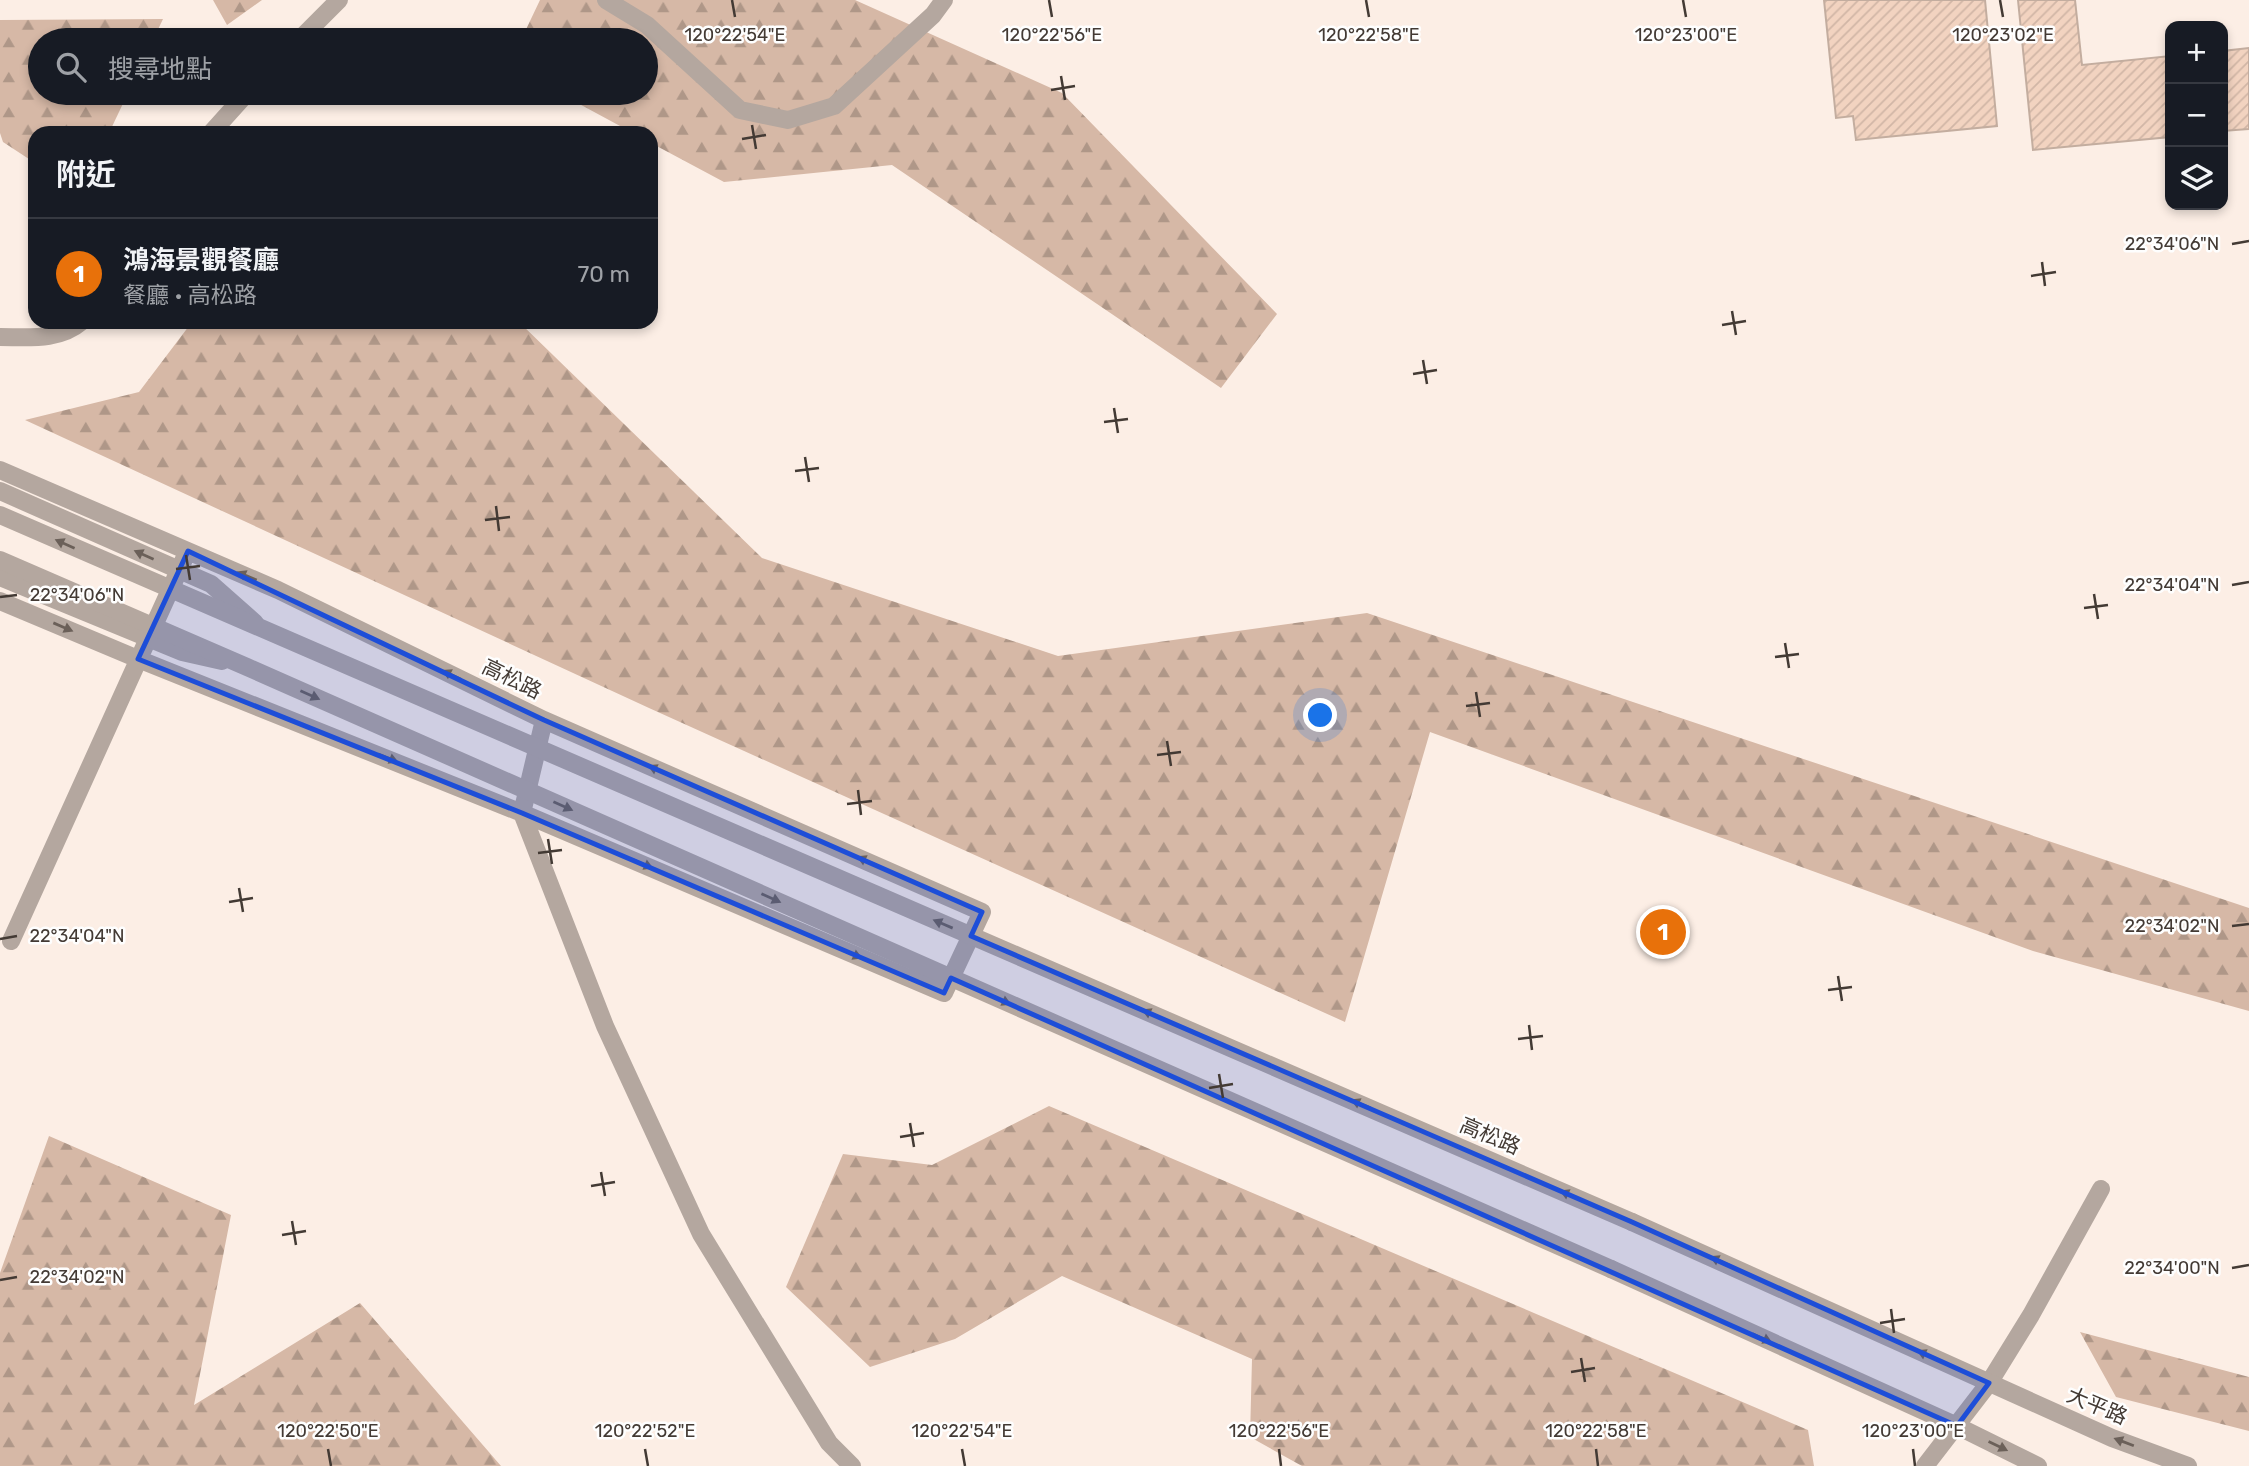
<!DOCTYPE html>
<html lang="zh-TW">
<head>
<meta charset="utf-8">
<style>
	body { margin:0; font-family:Rubik,"Noto Sans TC",sans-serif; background:#20242c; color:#f1f3f6 }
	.controls { position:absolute; right:21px; top:21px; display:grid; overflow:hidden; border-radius:14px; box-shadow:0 4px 10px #0003 }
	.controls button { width:63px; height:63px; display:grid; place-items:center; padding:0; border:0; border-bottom:2px solid #363941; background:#171b24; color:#f1f3f6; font:35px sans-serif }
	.you { position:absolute; left:1321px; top:716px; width:24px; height:24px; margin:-18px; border:5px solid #fff; border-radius:50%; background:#1a73e8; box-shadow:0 0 0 10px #1a73e833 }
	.badge { display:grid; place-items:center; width:46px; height:46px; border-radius:50%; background:#1a73e8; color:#fff; font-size:23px; font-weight:700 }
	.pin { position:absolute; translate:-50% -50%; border:4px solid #fff; box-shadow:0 2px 7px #0006 }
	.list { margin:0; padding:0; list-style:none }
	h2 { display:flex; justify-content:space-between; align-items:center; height:91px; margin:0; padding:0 28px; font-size:30px }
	h2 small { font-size:23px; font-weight:400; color:#9ea1a6 }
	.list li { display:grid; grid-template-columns:46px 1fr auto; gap:21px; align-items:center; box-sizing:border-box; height:112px; padding:0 28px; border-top:2px solid #363941 }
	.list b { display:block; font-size:26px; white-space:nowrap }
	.list p { margin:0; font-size:23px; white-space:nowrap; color:#9ea1a6 }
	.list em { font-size:23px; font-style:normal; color:#9ea1a6 }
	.icon { flex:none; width:38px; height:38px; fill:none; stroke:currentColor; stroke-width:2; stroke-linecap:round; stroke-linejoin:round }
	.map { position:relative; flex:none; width:2249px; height:1466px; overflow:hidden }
	.search { position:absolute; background:#171b24; box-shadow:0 4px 10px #0003; left:28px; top:28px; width:630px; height:77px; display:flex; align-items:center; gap:18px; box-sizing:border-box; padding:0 24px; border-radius:38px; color:#9ea1a6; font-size:26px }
	.panel { position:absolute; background:#171b24; box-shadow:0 4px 10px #0003; left:28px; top:126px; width:630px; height:203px; border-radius:21px }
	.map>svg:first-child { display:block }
</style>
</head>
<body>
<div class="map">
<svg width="2249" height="1466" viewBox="0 0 2249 1466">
	<defs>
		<pattern id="forest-firs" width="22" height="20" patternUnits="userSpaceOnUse" patternTransform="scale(1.75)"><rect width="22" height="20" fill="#d6b8a6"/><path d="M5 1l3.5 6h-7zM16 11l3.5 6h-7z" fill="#af9788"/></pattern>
		<pattern id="building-hatch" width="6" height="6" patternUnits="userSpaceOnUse" patternTransform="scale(1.75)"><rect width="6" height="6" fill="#f2d3c0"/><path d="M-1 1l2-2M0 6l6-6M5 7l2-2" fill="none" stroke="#d1b6a6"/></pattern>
	</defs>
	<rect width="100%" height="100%" fill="#fceee5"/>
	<path fill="url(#forest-firs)" d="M213,0H262L227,25Z
		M540,0H855L1062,93L1277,314L1221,388L892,165L724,182L651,143V133H633L559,93H646V40H521Z
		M163,19L153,40H40V93H128L109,133H35V163L3,142L0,133V20Z
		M192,322H519L762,558L1058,656L1367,613L2249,908V1011L2033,951L1430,732L1345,1022L649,708L25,420L139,392Z
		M1049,1106L1808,1430L1814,1466H1302L1250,1437L1252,1359L1062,1276L955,1339L870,1367L786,1287L843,1154L932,1165Z
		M49,1136L231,1215L194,1405L360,1303L501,1466H0V1273Z
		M2080,1332L2249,1377V1431L2116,1397Z"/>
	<path fill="url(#building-hatch)" stroke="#c3ad9f" stroke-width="2" d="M1824,0H1985L1997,126L1856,140L1853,116L1836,118Z
		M2018,0H2075L2082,65L2170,56V137L2033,150Z
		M2249,48V129L2223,131V51Z"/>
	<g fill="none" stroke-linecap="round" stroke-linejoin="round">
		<path stroke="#b4a79f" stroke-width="18" d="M1989,1383L2031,1315L2101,1189"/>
		<path stroke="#b4a79f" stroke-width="18" d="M606,0L647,25L740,110L788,120L834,106L933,15L944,0
			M299,40L339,0
			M211,133L247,93
			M0,337C28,337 59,341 81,322
			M0,470L278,590L544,720L982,912L944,993L522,813L138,659L0,601
			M544,720L522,813L605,1026L701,1234L829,1443L852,1466
			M11,941L185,557
			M1925,1466L1989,1383"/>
		<path stroke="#b4a79f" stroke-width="18" d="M1632,1222L2112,1438L2188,1466
			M1611,1269L1957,1426L2038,1466"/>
		<path stroke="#b4a79f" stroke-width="18" d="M0,491L211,584L255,623
			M0,577L182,652L222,661"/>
		<path stroke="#b4a79f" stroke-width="18" d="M0,515L1632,1222
			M0,560L247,667L1611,1269"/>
	</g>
	<defs><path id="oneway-solid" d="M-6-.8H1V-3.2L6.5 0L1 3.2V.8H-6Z" transform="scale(1.75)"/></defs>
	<g fill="#6b6059">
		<use href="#oneway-solid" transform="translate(65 544) rotate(-156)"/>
		<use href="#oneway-solid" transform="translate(144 555) rotate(-156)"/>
		<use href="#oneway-solid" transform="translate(247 576) rotate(-157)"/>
		<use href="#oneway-solid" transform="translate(63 627) rotate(23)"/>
		<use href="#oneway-solid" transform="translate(452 675) rotate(-154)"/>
		<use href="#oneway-solid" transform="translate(310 695) rotate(24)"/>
		<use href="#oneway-solid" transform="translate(388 758) rotate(22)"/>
		<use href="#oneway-solid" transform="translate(658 770) rotate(-156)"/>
		<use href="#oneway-solid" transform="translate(563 806) rotate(24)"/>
		<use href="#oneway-solid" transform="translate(867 861) rotate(-156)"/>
		<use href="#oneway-solid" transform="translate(643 864) rotate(23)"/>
		<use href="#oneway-solid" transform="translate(771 898) rotate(24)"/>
		<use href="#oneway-solid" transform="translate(943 924) rotate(-157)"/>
		<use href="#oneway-solid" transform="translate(852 954) rotate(23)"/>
		<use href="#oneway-solid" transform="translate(1001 1000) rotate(24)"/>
		<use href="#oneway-solid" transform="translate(1152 1014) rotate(-157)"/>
		<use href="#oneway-solid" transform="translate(1361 1104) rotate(-157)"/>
		<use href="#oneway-solid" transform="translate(1570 1195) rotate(-157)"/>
		<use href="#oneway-solid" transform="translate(1720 1261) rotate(-156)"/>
		<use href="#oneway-solid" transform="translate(1762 1338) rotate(24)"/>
		<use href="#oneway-solid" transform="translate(1927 1355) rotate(-156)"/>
		<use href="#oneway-solid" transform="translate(2124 1442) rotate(-159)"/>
		<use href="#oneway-solid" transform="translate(1998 1446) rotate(26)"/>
	</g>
	<path fill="#1d4ed8" fill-opacity="0.2" stroke="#1d4ed8" stroke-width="5" stroke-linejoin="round" d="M188,551L544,720L982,912L971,936L1632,1222L1989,1383L1957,1426L951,978L944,993L522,813L138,659Z"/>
	<path fill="none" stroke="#433a34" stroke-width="2.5" d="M732,0L735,17M1049,0L1052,17M1366,0L1369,17M1683,0L1686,17M2000,0L2003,17M1061,76L1065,100M1051,90L1075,86M752,125L756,149M742,139L766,135M2232,244L2249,241M2042,262L2045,286M2031,276L2056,272M1732,311L1736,335M1722,325L1746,321M1423,360L1427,384M1413,374L1437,370M1114,408L1118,433M1104,422L1128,419M805,457L809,482M795,471L819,468M496,506L499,531M485,520L510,517M186,555L190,580M176,569L200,566M2232,585L2249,582M2094,594L2098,619M0,597L17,595M2084,608L2108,605M1785,643L1789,668M1775,657L1799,654M1476,692L1480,717M1466,706L1490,703M1167,741L1171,766M1157,755L1181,752M858,790L861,815M847,804L872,801M548,839L552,864M538,853L562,850M239,888L243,912M229,902L253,898M2232,926L2249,924M0,939L17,936M1838,976L1842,1001M1828,990L1852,987M1529,1025L1532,1050M1518,1039L1543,1036M1219,1074L1223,1098M1209,1088L1233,1084M910,1123L914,1147M900,1137L924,1133M601,1172L605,1196M591,1186L615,1182M292,1221L296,1245M282,1235L306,1231M2232,1268L2249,1265M0,1280L17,1277M1891,1309L1894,1333M1880,1323L1905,1319M1581,1358L1585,1382M1571,1372L1595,1368M328,1449L331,1466M645,1449L648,1466M962,1449L965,1466M1279,1449L1281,1466M1596,1449L1598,1466M1913,1449L1915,1466"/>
	<g text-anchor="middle" stroke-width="5" stroke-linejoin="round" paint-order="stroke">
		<g font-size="21" fill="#433a34" stroke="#fefefe">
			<text transform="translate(512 679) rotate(26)" y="7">高松路</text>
			<text transform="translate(1490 1136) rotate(23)" y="7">高松路</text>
			<text transform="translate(2097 1406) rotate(23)" y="7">大平路</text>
		</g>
	</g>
	<g font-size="18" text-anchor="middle" fill="#433a34" stroke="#fefefe" stroke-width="5" stroke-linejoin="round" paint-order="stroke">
		<text x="735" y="41">120°22'54"E</text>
		<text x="1052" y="41">120°22'56"E</text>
		<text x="1369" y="41">120°22'58"E</text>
		<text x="1686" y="41">120°23'00"E</text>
		<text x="2003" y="41">120°23'02"E</text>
		<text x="2172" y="250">22°34'06"N</text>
		<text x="2172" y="591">22°34'04"N</text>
		<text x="77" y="601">22°34'06"N</text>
		<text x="2172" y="932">22°34'02"N</text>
		<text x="77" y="942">22°34'04"N</text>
		<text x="2172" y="1274">22°34'00"N</text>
		<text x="77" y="1283">22°34'02"N</text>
		<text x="328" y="1437">120°22'50"E</text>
		<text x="645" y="1437">120°22'52"E</text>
		<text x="962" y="1437">120°22'54"E</text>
		<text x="1279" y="1437">120°22'56"E</text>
		<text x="1596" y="1437">120°22'58"E</text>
		<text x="1913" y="1437">120°23'00"E</text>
	</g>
</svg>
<div class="controls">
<button>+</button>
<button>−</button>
<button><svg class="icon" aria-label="layers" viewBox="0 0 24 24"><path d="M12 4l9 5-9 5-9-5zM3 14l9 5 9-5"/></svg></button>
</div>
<div class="you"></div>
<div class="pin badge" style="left:1663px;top:932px;background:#e8710a">1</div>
<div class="search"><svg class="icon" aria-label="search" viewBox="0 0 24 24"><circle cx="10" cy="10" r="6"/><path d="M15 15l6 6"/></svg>搜尋地點</div>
<section class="panel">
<h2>附近<small></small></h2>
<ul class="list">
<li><span class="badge" style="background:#e8710a">1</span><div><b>鴻海景觀餐廳</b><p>餐廳 · 高松路</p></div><em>70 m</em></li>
</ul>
</section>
</div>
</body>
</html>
